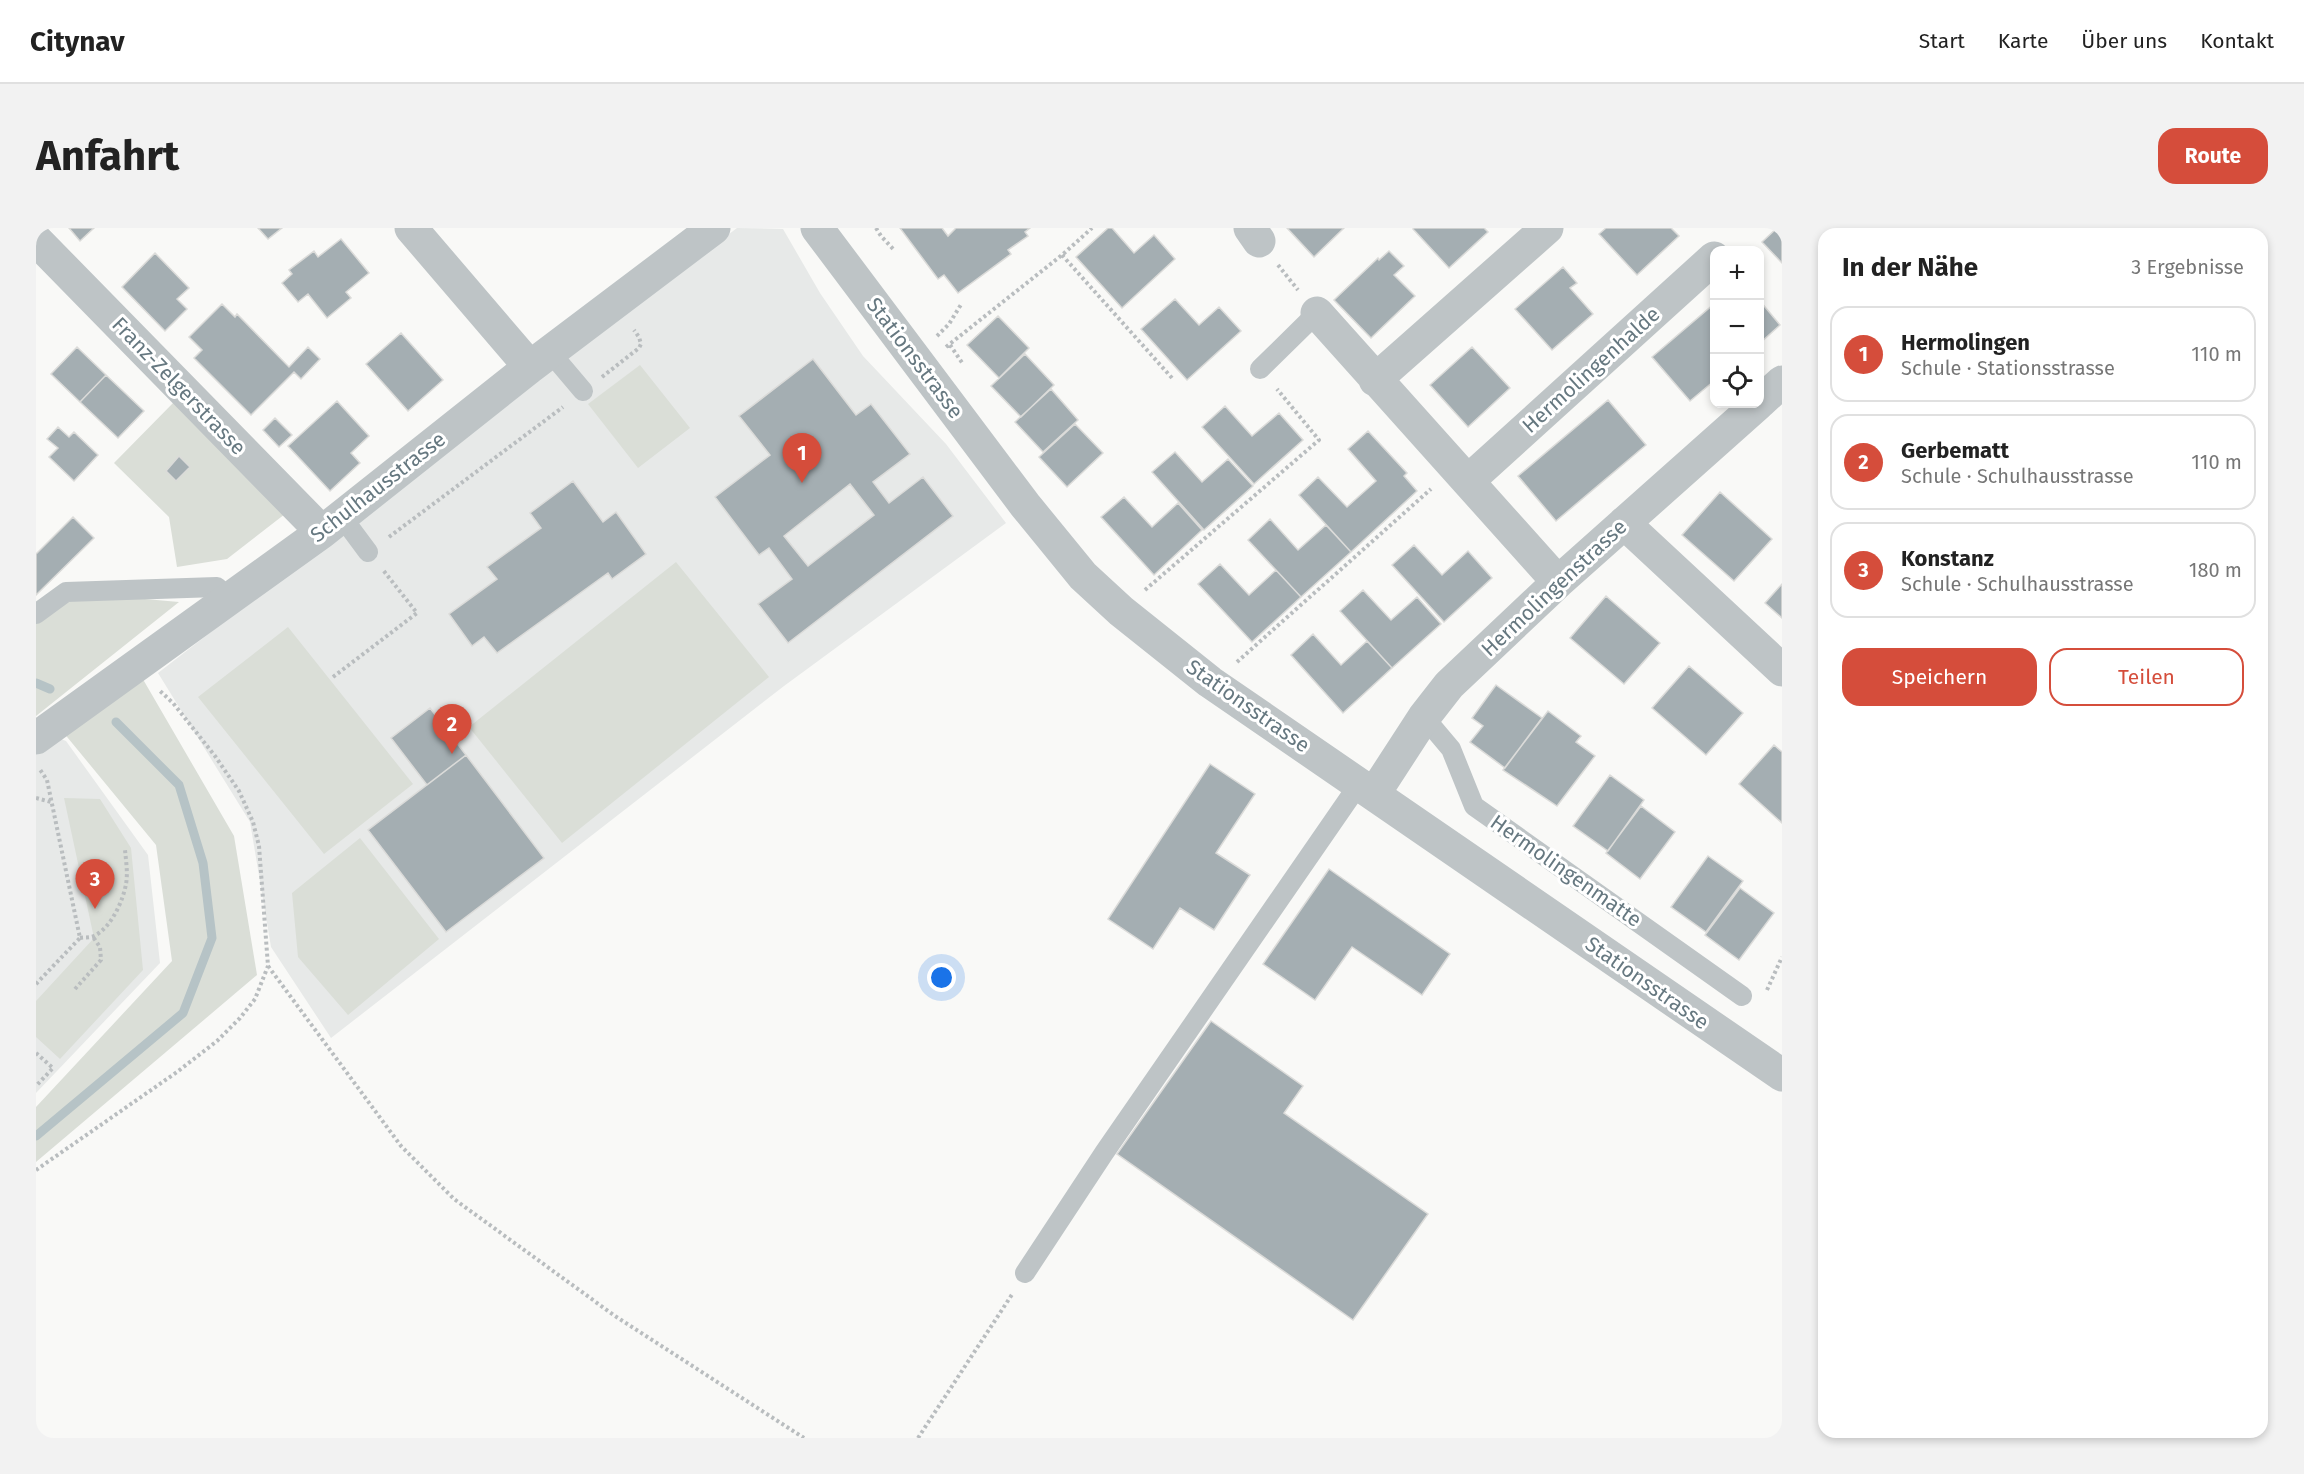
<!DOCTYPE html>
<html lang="de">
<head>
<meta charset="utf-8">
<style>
	body { margin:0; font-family:"Fira Sans",sans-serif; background:#f2f2f2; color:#222 }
	.controls { position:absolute; right:18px; top:18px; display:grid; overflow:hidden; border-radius:12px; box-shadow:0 3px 9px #0003 }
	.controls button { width:54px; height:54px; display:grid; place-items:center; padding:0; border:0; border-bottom:2px solid #e0e0e0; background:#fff; color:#222; font:30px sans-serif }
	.you { position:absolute; left:906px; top:750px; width:21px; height:21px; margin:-15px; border:4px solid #fff; border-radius:50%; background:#1a73e8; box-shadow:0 0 0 9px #1a73e833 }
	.badge { display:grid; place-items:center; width:39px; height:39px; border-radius:50%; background:#d54d3b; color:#fff; font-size:20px; font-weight:700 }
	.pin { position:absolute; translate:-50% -50px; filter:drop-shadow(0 2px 3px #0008) }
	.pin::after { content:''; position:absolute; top:32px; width:21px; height:18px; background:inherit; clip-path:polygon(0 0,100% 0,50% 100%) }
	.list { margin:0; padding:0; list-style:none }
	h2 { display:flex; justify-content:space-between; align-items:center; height:78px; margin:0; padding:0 24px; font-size:26px }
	h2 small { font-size:20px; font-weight:400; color:#767676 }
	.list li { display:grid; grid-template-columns:39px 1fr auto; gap:18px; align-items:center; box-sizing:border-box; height:96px; margin:0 12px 12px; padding:0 12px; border:2px solid #e0e0e0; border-radius:18px }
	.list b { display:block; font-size:22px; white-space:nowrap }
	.list p { margin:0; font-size:20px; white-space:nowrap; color:#767676 }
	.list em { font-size:20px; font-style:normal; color:#767676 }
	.actions { display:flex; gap:12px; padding:18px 24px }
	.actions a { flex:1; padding:14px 0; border:2px solid #d54d3b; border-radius:18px; text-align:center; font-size:21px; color:#d54d3b }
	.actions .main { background:#d54d3b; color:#fff }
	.icon { flex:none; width:33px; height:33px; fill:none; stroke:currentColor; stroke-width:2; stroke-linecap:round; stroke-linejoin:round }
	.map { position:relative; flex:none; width:1746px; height:1210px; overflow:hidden; border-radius:18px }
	header { display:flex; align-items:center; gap:36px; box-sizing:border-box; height:84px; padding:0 30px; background:#fff; border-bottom:2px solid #e0e0e0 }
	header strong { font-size:28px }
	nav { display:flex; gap:33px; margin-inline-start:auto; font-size:21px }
	.intro { display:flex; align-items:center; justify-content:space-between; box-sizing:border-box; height:144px; padding:0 36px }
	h1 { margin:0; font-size:42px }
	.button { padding:15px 27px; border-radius:18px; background:#d54d3b; color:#fff; font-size:21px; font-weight:700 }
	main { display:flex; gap:36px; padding:0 36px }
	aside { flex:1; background:#fff; border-radius:18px; box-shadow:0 3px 9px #0003 }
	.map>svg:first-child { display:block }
</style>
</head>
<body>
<header>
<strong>Citynav</strong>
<nav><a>Start</a><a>Karte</a><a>Über uns</a><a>Kontakt</a></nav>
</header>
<div class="intro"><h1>Anfahrt</h1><a class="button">Route</a></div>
<main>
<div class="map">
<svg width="1746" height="1210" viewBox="0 0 1746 1210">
	<rect width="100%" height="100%" fill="#f9f9f7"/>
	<path fill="#e7e9e8" d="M701,0L747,1L784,65L827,128L910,216L970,295L748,458L295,810L235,719L214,594L122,445L508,146Z
		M0,501L30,513L112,627L124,735L0,865Z"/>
	<path fill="#daded7" d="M604,137L654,200L602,240L552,176Z
		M138,174L249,286L191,331L141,339L133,289L78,235Z
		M640,334L733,449L526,615L433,499Z
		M30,364L143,374L0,488V389Z
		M252,399L377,556L288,626L162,469Z
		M101,441L198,608L221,747L0,934V879L136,733L120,617L27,504Z
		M28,570L64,571L95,620L107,742L24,831L0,809V773L58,710Z
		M324,610L403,711L312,787L262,729L256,665Z"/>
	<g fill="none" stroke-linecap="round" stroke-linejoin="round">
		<path stroke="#b6c3c6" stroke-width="9" d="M0,455L14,461
			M0,908L147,785L176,710L167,635L143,557L80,494"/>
	</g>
	<path fill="#a4aeb2" stroke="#dbdbd9" stroke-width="1.5" fill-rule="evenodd" d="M33,0H58L44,13Z
		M222,0H246L232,11Z
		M864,0H906L912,8L920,0H994L989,4L992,8L972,22L975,26L922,65L908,47L902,51Z
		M1072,0H1076L1098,25L1118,7L1139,31L1086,80L1040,29Z
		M1251,0H1308L1278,29Z
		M1378,0H1448L1452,4L1413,40L1377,1Z
		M1570,0H1635L1643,8L1601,47L1563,6Z
		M1741,0H1746V35L1726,14Z
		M305,11L333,45L310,64L315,70L291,90L272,66L262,74L246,55L256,46L253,42L278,23L282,29Z
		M1353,23L1368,38L1358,47L1379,68L1335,110L1298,72L1342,30L1343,32Z
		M119,25L153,60L141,71L151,81L129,103L86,59Z
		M1527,39L1541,55L1534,60L1557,86L1516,122L1479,81Z
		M1139,71L1163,97L1183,79L1205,103L1151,152L1105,101Z
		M1724,73L1744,97L1724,115Z
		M186,76L199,89L201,86L253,139L272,119L284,131L265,151L258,144L215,187L158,130L166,122L153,109Z
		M1678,76V153L1654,173L1616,129Z
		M962,88L993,120L963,150L931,117Z
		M365,105L407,152L372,183L330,136Z
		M41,119L70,147L44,174L15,146Z
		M1436,119L1474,160L1432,199L1394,157Z
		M989,126L1018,157L985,189L955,158Z
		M777,131L820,187L835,176L874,226L837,254L853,275L887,249L917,288L752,415L722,376L756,351L733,320L723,327L679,269L734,227L703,188ZM814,256L838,287L772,338L748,308Z
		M70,147L108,183L82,210L44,174Z
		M1015,161L1042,192L1007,224L979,194Z
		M1572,172L1610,217L1520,293L1482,248Z
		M301,173L333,208L315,225L324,235L294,263L252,218Z
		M1189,178L1216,208L1243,185L1267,212L1218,256L1166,199Z
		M239,190L256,207L243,219L227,202Z
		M1039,196L1067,225L1031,259L1003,229Z
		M22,199L33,209L38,204L62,227L38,253L13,229L22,220L11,211Z
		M1332,203L1371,245L1368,248L1381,263L1315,324L1263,267L1282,249L1311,279L1340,253L1312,221Z
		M1139,224L1166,254L1192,231L1217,258L1168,302L1116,244Z
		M143,228L154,239L140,253L130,243Z
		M537,253L567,294L580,284L610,326L576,351L572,345L461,425L448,409L436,418L413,386L461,351L451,339L505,300L494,285Z
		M1684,264L1736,311L1698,353L1646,307Z
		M1088,269L1116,299L1142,275L1166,302L1118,347L1065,289Z
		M37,289L58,310L0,367V326Z
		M1234,291L1262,322L1290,297L1315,324L1265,369L1212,312Z
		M1378,317L1406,347L1432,323L1456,350L1408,394L1356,337Z
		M1184,336L1213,367L1240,342L1265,369L1216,414L1162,356Z
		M1746,356V390L1729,375Z
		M1327,362L1355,392L1381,369L1405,396L1356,440L1304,383Z
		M1570,368L1624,415L1588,456L1534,410Z
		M1277,406L1305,437L1331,413L1356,440L1307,485L1255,427Z
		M1653,438L1707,485L1670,527L1616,480Z
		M1460,457L1506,490L1469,540L1434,514L1447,498L1436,490Z
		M394,480L430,527L391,557L355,510Z
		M1512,483L1545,508L1540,514L1559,528L1521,578L1467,542Z
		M1738,517L1746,524V595L1703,556Z
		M430,527L508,630L410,704L332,602Z
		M1174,536L1219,566L1180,625L1214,647L1178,702L1144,680L1117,721L1072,691Z
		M1574,547L1608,572L1572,623L1537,598Z
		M1605,578L1639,604L1604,651L1570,625Z
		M1672,628L1707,653L1670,704L1635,679Z
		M1293,641L1414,726L1386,767L1316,719L1279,772L1227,736Z
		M1704,660L1738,685L1703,732L1669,707Z
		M1175,793L1267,858L1248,885L1392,986L1317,1092L1081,926Z"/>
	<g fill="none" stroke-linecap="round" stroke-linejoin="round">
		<path stroke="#b9bdbf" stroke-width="4" stroke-dasharray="3 3" stroke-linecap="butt" d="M840,0L845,8L859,23
			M1026,27L1136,150
			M1242,37L1262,62
			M901,108L913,96L926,75
			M914,117L927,136
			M910,119L1026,27L1056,0
			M566,149L603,120L605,116L603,109L598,102
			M353,309L527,179
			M1109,362L1283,212L1241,161
			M1201,434L1395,261
			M297,449L381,385L347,342
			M0,570L15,574
			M44,710C49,709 54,710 58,708C75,700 87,673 90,656C92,645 90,633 89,622
			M232,738L365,918L418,971L579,1088L768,1210
			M0,756L44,710L11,552L3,540
			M39,761L65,732L64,719L57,709
			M1731,762L1746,729
			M0,825L17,840L0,858
			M0,942L141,844L181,813L204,790L219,771L232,738L223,618L217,594L203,563L179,528L137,475L123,462
			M882,1210L977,1065"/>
		<path stroke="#bec4c6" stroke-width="20" d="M514,124L547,163
			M1224,141L1281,85
			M306,289L332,324
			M0,386L30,364L181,359L194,371
			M1388,489L1415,521L1438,578L1706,768
			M989,1045L1068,925L1323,556"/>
		<path stroke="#bec4c6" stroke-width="33" d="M375,0L494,139
			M781,0L989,277L1047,348L1085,383L1174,454L1746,847
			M1214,0L1223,13
			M0,12L286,304
			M1281,85L1522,354
			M1339,152L1511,0
			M1724,174L1746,154
			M1432,253L1678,30
			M1588,295L1746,442
			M0,510L286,304L494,139L678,0
			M1338,566L1388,489L1413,457L1522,354L1722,176"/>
	</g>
	<g text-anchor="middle" stroke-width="6" stroke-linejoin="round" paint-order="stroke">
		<g font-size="21" fill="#667880" stroke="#fff">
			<text transform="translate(879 130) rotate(53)" y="7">Stationsstrasse</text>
			<text transform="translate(1555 142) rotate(-42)" y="7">Hermolingenhalde</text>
			<text transform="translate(143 158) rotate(46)" y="7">Franz-Zelgerstrasse</text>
			<text transform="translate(342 259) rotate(-38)" y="7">Schulhausstrasse</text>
			<text transform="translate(1518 360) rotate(-43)" y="7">Hermolingenstrasse</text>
			<text transform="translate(1212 478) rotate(35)" y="7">Stationsstrasse</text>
			<text transform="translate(1530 643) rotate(35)" y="7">Hermolingenmatte</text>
			<text transform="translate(1611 755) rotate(35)" y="7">Stationsstrasse</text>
		</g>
	</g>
</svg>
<div class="controls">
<button>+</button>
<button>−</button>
<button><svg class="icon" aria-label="locate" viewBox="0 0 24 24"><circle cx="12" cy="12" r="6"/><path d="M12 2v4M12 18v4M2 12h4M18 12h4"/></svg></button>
</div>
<div class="you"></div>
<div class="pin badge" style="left:766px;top:255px">1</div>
<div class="pin badge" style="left:416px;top:526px">2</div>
<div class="pin badge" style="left:59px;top:681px">3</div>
</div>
<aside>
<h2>In der Nähe<small>3 Ergebnisse</small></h2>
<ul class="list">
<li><span class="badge">1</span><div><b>Hermolingen</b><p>Schule · Stationsstrasse</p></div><em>110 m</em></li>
<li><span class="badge">2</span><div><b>Gerbematt</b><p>Schule · Schulhausstrasse</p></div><em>110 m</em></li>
<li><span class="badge">3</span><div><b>Konstanz</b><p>Schule · Schulhausstrasse</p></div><em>180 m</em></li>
</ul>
<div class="actions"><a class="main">Speichern</a><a>Teilen</a></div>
</aside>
</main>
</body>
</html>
